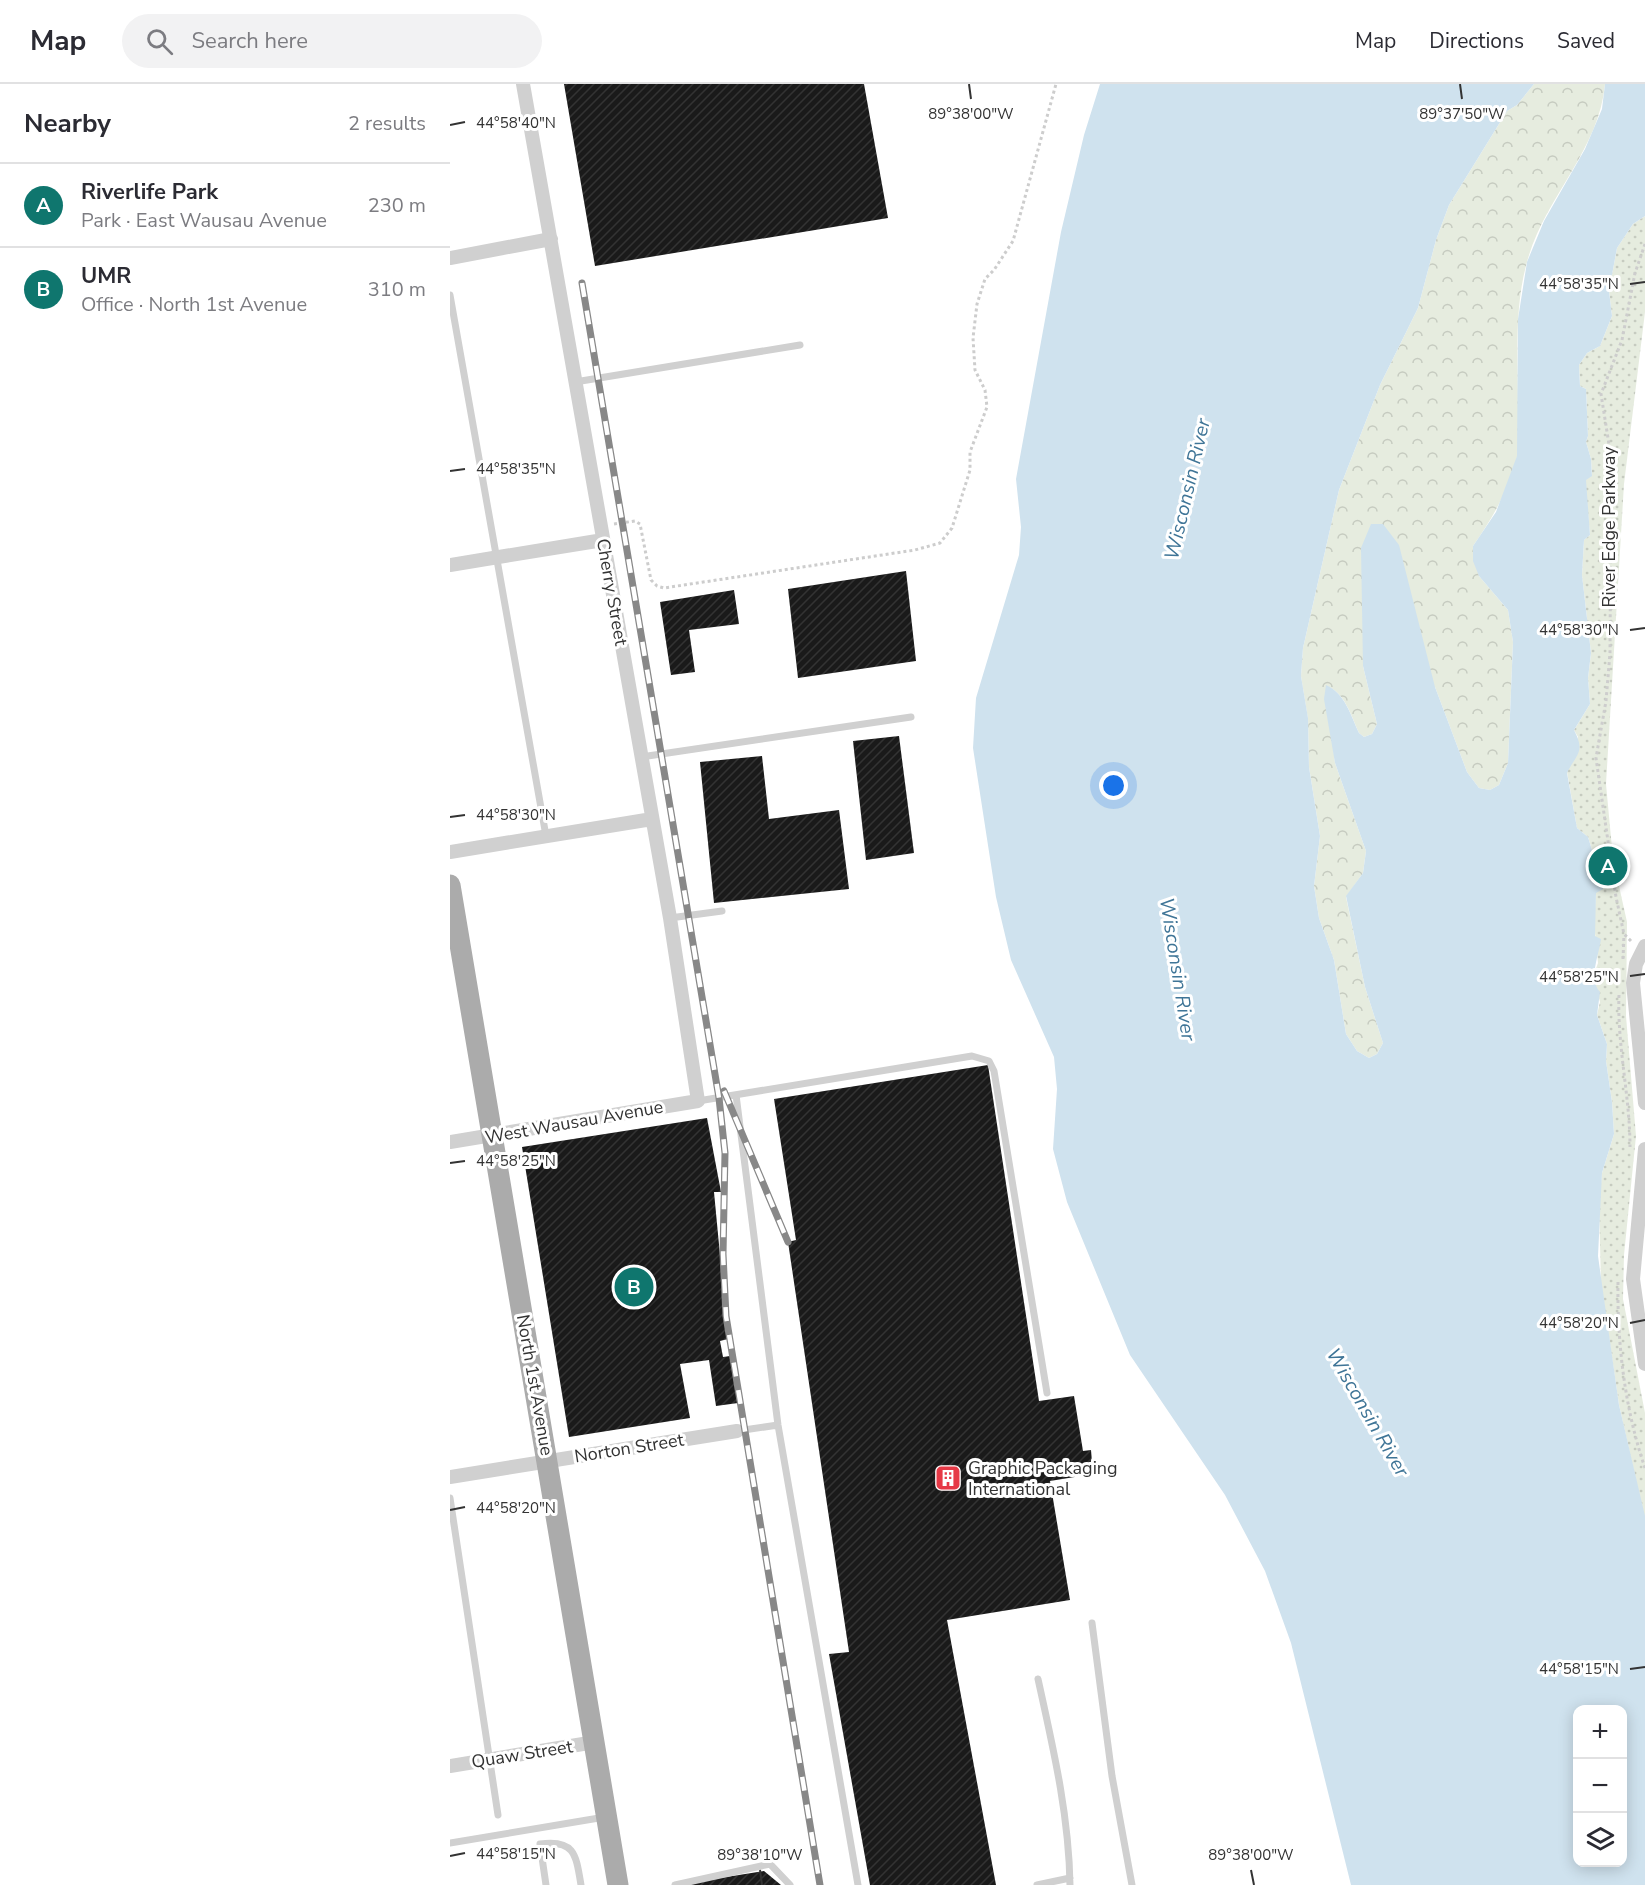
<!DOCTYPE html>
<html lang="en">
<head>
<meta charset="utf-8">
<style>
	body { margin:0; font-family:"Nunito Sans",sans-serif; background:#f2f2f3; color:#2b2b33 }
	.controls { position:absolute; right:18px; bottom:18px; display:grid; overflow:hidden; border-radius:12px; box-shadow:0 3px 15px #0003 }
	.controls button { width:54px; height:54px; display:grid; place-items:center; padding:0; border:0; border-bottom:2px solid #e1e1e2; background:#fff; color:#2b2b33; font:30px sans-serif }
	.you { position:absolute; left:664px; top:702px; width:21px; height:21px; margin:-15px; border:4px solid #fff; border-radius:50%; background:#1a73e8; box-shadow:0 0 0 9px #1a73e833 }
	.badge { display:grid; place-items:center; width:39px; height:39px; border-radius:50%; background:#0f766e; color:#fff; font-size:20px; font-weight:700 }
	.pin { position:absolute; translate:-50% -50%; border:3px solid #fff; box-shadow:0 2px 6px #0006 }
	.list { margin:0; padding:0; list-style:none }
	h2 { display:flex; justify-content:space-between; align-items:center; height:78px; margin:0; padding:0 24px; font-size:26px }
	h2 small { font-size:20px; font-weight:400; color:#7c7c81 }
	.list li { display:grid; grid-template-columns:39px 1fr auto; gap:18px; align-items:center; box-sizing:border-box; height:84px; padding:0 24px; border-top:2px solid #e1e1e2 }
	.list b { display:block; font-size:22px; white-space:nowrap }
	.list p { margin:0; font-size:20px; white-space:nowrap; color:#7c7c81 }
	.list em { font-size:20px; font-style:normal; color:#7c7c81 }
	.icon { flex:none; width:33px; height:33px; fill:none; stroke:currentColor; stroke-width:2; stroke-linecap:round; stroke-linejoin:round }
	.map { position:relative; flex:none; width:1195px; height:1801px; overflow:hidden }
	header { display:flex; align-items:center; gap:36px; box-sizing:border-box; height:84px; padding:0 30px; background:#fff; border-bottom:2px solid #e1e1e2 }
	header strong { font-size:28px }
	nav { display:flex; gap:33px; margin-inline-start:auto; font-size:21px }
	.search { width:420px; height:54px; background:#f2f2f3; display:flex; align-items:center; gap:15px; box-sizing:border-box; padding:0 21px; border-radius:33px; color:#7c7c81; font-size:22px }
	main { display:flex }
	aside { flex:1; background:#fff }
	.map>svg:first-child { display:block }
</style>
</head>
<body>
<header>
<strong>Map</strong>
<div class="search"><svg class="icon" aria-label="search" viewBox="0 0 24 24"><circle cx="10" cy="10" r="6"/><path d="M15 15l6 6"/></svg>Search here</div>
<nav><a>Map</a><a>Directions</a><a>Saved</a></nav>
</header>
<main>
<aside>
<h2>Nearby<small>2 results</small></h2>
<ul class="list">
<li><span class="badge">A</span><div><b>Riverlife Park</b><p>Park · East Wausau Avenue</p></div><em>230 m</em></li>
<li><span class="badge">B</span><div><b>UMR</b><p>Office · North 1st Avenue</p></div><em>310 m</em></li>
</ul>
</aside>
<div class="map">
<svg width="1195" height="1801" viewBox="0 0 1195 1801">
	<defs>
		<pattern id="forest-crowns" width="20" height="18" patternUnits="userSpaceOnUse" patternTransform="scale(1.5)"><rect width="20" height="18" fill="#e6ecdf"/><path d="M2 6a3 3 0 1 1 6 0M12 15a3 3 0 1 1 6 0" fill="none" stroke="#c6cbc0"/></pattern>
		<pattern id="park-dots" width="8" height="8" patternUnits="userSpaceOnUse" patternTransform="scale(1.5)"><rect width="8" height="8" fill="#e6ecdf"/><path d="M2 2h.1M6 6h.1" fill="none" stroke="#c6cbc0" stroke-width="1.8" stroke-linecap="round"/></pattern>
		<pattern id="building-hatch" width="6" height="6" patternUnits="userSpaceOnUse" patternTransform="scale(1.5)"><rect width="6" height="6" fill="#1a1a1a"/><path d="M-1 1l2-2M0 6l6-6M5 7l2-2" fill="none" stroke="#333"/></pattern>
	</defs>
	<rect width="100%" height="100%" fill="#fff"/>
	<path fill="url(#forest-crowns)" d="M1084,0H1155C1149,67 1094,114 1077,178C1064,224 1068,275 1068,323C1068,338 1070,358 1067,373C1059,406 1042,435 1023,462L1029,492L1058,526L1063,558L1058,679L1049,701L1040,706L1029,704L1017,688L985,603L913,582L927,640L922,650L914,653L909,649C901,632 895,608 876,602L885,679L916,767L913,789L896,813L915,903L933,959L927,970L919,974L907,967L896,950L884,876L869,834L864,802L870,752L859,683L858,635L851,592L853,564L889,406L930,301L968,224L986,156L999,121L1057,27L1067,21Z"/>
	<path fill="url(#park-dots)" d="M1195,132V228L1174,400L1156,700L1163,775L1177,838L1176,932L1186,1052L1174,1171L1173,1215L1195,1329V1436L1169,1321L1151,1199L1149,1121L1152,1089L1164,1050L1162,1018L1156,977L1157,960L1147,931L1150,918L1143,893L1148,879L1144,839L1146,809L1142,766L1138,753L1127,744L1117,688L1128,653L1124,646L1140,620L1138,594L1141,569L1132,491L1134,456L1140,451L1135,396L1142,391L1141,375L1136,358L1138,352L1136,305L1130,302L1129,281L1137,269L1150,262L1162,232L1159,207L1167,164L1183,140Z"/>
	<path fill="#cfe2ee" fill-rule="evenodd" d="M650,0H1084L1067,21L1057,27L999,121L986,156L968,224L930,301L889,406L853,564L851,592L858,634L859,683L870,752L864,802L869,834L884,876L896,950L907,967L919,974L927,970L933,959L915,903L896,812L913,789L916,767L885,679L874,615L876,601C895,609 901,632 909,649L914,653L922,650L927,640L913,582L911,464L921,440H933L949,461L985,603L1017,688L1029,704L1040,706L1049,701L1058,679L1063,558L1058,526L1029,492L1023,477V462L1046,428L1067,372L1068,235L1077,178L1094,137L1135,65L1152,25L1155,0H1195V132L1183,140L1167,164L1159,207L1162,232L1150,262L1137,269L1129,281L1130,302L1136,305L1138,352L1136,358L1141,375L1142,392L1136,396L1140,451L1134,456L1132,491L1141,569L1138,594L1140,620L1124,646C1136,669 1126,670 1117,689L1127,744L1138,753L1142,766L1149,767L1153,805L1146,809L1145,852L1151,855C1149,871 1138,895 1150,908L1147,931L1157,960L1156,977L1162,1018L1164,1050L1152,1089L1148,1172L1169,1321L1195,1432V1801H901L841,1559L815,1487L775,1411L680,1271L617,1118L603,1065L607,1005L604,973L561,876L546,813L523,664L526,614L569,471L571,443L566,395L611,148L634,51ZM1128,1626H1172V1778H1128Z"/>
	<path fill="url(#building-hatch)" d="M114,0H414L438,134L145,182Z
		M456,487L466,577L348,594L338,505Z
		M284,506L289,540L239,546L245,588L221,591L210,518Z
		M449,652L464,769L416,776L403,657Z
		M312,672L319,735L389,726L399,805L264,819L250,678Z
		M538,981L589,1317L624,1312L633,1367L641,1366L643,1390L600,1397L620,1516L497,1536L546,1801H420L379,1570L399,1568L338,1158L346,1156L324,1015Z
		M257,1034L271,1108H264L278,1255L270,1257L273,1273L280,1272L288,1319L266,1322L259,1276L230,1280L240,1334L119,1353L72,1063Z
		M314,1787L331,1801H232V1800Z"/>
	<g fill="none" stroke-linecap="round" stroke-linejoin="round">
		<path stroke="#cdcdcd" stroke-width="3" stroke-dasharray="3 3" stroke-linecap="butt" d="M164,440L185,437L190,440L201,496L207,502L214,504L465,466L490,459L502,444L520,386V368L537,323L535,306L525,286L523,254L527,220L535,195L544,186L563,157L606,0
			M1181,857L1174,850L1166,813L1146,674L1156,617L1160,569L1161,373L1151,310L1172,256L1185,189L1195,160
			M1173,875L1174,851
			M1169,911C1167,962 1180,1012 1180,1063
			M1168,1198C1167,1259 1175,1326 1195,1384"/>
		<path stroke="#d0d0d0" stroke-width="7" d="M0,211L96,752
			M125,298L350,261
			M191,673L461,633
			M220,834L272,827
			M286,1011L328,1341L408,1801
			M248,1017L522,972L539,977L544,987L597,1309
			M287,1347L328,1341
			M0,1414L48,1731
			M642,1539L662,1692L682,1801
			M588,1595C603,1663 619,1731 620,1801
			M0,1759L155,1733
			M96,1801L90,1760C125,1755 126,1771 131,1801
			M225,1801L320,1780L340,1801
			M587,1801L620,1794"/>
		<path stroke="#d0d0d0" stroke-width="14" d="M0,174L101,155
			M0,481L153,456
			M0,768L202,735
			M1195,862L1186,880L1183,899L1195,1019
			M0,1058L248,1017L220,834L73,0
			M1195,1065L1183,1195L1195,1280
			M0,1393L287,1347
			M0,1682L145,1658"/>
		<path stroke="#ababab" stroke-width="21" d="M0,801L168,1801"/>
		<g stroke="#888" stroke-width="7">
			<path id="rail" d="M132,199L269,1014L275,1069L273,1170L276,1232L370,1801
				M274,1007L338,1158"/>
		</g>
		<use href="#rail" stroke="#fff" stroke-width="4.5" stroke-dasharray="14" stroke-linecap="butt"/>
	</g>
	<path fill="none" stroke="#333" stroke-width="2" d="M519,0L521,15M1010,0L1012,15M0,41L15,38M1180,200L1195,198M0,387L15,385M1180,546L1195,544M0,733L15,731M1180,892L1195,890M0,1079L15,1077M1180,1239L1195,1236M0,1426L15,1423M1180,1585L1195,1583M0,1772L15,1769M310,1786L312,1801M801,1786L804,1801"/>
	<defs>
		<g id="building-square" transform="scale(1.35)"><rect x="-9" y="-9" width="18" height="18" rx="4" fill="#e63946" stroke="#fff"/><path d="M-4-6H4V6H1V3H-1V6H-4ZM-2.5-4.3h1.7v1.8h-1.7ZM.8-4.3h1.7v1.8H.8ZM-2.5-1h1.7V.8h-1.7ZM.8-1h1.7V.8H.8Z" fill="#fff"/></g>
	</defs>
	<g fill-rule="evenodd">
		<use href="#building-square" x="498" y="1394"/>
	</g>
	<g text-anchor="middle" stroke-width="6" stroke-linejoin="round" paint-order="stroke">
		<g font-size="18" fill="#333" stroke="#fff">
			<text transform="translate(1159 443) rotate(-90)" y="6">River Edge Parkway</text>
			<text transform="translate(162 508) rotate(80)" y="6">Cherry Street</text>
			<text transform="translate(124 1038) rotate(-10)" y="6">West Wausau Avenue</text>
			<text transform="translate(85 1301) rotate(80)" y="6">North 1st Avenue</text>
			<text transform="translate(179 1364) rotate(-9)" y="6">Norton Street</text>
			<text transform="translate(72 1670) rotate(-9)" y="6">Quaw Street</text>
		</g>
		<g font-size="18" fill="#333" stroke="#fff" text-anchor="start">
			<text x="518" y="1390">Graphic Packaging<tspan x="518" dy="21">International</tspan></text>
		</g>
		<g font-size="20" font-style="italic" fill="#3f7597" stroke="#fff">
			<text transform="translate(737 405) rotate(-77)" y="7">Wisconsin River</text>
			<text transform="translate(728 885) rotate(81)" y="7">Wisconsin River</text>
			<text transform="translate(918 1328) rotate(60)" y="7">Wisconsin River</text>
		</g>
	</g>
	<g font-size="15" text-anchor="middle" fill="#333" stroke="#fff" stroke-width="6" stroke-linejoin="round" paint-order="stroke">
		<text x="521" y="35">89°38'00"W</text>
		<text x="1012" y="35">89°37'50"W</text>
		<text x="66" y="44">44°58'40"N</text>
		<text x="1129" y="205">44°58'35"N</text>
		<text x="66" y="390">44°58'35"N</text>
		<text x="1129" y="551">44°58'30"N</text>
		<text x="66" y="736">44°58'30"N</text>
		<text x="1129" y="898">44°58'25"N</text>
		<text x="66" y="1082">44°58'25"N</text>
		<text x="1129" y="1244">44°58'20"N</text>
		<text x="66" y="1429">44°58'20"N</text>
		<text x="1129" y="1590">44°58'15"N</text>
		<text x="66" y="1775">44°58'15"N</text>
		<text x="310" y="1776">89°38'10"W</text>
		<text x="801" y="1776">89°38'00"W</text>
	</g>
</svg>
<div class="controls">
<button>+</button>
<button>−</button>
<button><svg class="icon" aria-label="layers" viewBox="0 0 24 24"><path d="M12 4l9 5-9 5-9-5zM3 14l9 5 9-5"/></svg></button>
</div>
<div class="you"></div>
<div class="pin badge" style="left:1158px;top:782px">A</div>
<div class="pin badge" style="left:184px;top:1203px">B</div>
</div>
</main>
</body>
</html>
